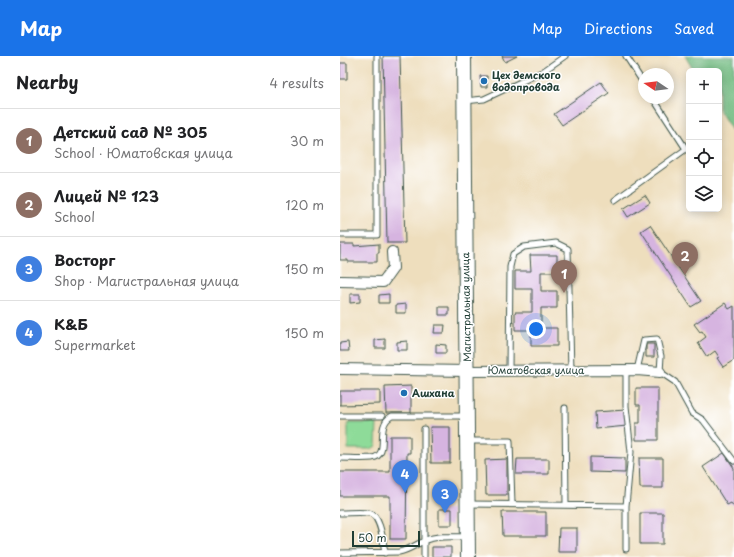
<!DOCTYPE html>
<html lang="en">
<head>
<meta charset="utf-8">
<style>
	body { margin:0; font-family:"Playpen Sans",sans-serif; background:#f6f6f6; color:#202124 }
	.controls { position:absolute; right:12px; top:12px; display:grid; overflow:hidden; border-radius:6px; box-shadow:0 2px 10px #0003 }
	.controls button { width:36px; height:36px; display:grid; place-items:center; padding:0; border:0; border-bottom:1px solid #e0e0e0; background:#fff; color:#202124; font:20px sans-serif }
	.compass { position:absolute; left:298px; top:12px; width:36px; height:36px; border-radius:50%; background:#fff; box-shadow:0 2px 10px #0003; rotate:283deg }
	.scale { position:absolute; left:12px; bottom:10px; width:68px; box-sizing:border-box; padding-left:4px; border:2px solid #1f3d34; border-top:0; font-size:11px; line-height:14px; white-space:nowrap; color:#1f3d34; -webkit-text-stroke:3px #fff; paint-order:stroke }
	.you { position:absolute; left:196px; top:273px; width:14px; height:14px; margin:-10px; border:3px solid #fff; border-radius:50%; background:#1a73e8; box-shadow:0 0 0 6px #1a73e833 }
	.badge { display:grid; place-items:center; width:26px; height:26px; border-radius:50%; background:#1a73e8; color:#fff; font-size:13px; font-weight:700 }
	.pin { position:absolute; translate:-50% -33px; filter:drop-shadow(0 1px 2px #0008) }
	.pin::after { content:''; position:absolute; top:21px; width:14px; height:12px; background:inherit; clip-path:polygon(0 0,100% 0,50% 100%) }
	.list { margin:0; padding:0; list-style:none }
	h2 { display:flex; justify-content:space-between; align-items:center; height:52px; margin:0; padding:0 16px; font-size:17px }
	h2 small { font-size:13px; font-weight:400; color:#757577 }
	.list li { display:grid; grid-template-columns:26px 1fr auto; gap:12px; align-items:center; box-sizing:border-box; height:64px; padding:0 16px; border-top:1px solid #e0e0e0 }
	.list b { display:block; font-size:15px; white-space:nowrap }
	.list p { margin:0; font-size:13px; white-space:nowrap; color:#757577 }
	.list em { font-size:13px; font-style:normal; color:#757577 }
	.icon { flex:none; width:22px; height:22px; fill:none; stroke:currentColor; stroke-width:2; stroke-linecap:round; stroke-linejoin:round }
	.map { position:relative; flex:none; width:394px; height:501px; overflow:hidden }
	header { display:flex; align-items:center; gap:24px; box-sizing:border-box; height:56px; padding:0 20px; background:#1a73e8; color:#fff }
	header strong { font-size:19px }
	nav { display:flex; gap:22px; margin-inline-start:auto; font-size:14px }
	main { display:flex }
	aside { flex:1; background:#fff }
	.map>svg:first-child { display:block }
</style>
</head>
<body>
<header>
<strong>Map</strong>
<nav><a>Map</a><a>Directions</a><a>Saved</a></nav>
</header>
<main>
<aside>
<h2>Nearby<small>4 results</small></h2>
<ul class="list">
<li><span class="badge" style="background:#8d6e63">1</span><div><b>Детский сад № 305</b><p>School · Юматовская улица</p></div><em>30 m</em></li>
<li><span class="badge" style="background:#8d6e63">2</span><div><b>Лицей № 123</b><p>School</p></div><em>120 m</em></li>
<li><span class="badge" style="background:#3f7fe0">3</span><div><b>Восторг</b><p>Shop · Магистральная улица</p></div><em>150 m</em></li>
<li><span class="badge" style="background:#3f7fe0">4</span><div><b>К&amp;Б</b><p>Supermarket</p></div><em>150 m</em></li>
</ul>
</aside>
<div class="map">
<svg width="394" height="501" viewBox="0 0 394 501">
	<rect width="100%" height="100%" fill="#fff"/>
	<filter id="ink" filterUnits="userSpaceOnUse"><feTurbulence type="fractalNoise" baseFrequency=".025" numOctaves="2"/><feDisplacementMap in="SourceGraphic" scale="8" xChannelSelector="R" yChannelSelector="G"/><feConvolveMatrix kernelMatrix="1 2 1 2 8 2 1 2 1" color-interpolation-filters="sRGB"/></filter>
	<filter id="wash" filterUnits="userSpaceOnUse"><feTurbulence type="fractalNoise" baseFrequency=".012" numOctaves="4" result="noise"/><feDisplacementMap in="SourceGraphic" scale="16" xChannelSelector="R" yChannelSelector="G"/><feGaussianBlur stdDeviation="0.9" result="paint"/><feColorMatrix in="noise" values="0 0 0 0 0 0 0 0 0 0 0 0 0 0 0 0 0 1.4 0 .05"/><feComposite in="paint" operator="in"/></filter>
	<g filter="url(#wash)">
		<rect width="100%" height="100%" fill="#eedebd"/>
		<path fill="#8edb99" stroke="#568c66" d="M8,367H37L36,390L31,393H8Z"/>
		<path fill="#72bb81" stroke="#487c5a" d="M345,0H394V78L379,54V15H354Z"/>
		<g id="blocks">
			<path fill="#d6b4e0" d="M43,0H60L65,187H47Z
				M162,0H177L165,6Z
				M0,7H7V23H0Z
				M140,20H147V31H141Z
				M261,26L269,37L222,69L214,58Z
				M305,139L310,147L288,161L283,153Z
				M310,169L361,245L351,251L301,175Z
				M0,188H14V190L39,188V197H37V206H8V204H0Z
				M190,199H217V216H201V235H217V252H201V272H217V290H191V274H175V256H192V233H175V215H191Z
				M10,238H20V246L10,247Z
				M49,238V247H39V239Z
				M385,247L389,253L394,250V304L383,311L377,302L379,301L375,295L367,301L358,287L366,281L362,275L360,276L354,268Z
				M66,248V257H56V249Z
				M99,251H109V259H99Z
				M95,269H105L104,277H94Z
				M45,283V292H35V284Z
				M67,285V294H57V286Z
				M8,286L9,295H0V287Z
				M96,288L106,289V297H96Z
				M306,288H314V301H306Z
				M71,330V357H46L45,331Z
				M296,332H318V384H296V367H300V349H296Z
				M0,335H40V348L0,349Z
				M286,354L287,370L256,373L255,356Z
				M90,371H110V407H91Z
				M50,380H70V397H67L66,483H50V440H0V416H50Z
				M384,397L394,412V451L391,447L387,449L363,411Z
				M250,401L285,402V417L250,416Z
				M299,402H323V432H300Z
				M167,403V439H146L145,404Z
				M177,403H209V418H176Z
				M99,453H112V469H99Z
				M162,456H206V480H163Z
				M300,457H323V488H300Z
				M219,472H237V496H218Z
				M92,491H111V501H92Z"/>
		</g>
	</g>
	<g filter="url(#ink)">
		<use href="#blocks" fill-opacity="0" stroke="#3e5549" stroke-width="1"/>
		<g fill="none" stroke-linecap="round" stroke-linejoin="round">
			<g stroke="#3e5549" stroke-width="7">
				<path id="lane" d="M286,0L304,28
					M125,45L144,43L202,16L225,0
					M275,144L346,93L313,42
					M0,179H37V0
					M169,314L170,211L173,198L184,191L216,187L228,193L231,314
					M286,314V350L291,396L286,450V493
					M297,314L304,284L317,283L321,300L320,316L335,326L352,357L363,364L394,405
					M225,352L226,449
					M0,360H42
					M127,385H170L172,448
					M0,402C10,402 22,403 32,402C52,399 33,370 52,360H126
					M129,448L286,450
					M0,457C9,457 20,456 29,457C41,459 43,486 45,497
					M0,497L59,496C70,494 76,488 86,484C98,479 114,481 128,481
					M84,501V373"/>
			</g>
			<g stroke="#3e5549" stroke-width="12">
				<path id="street" d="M0,225L43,226L53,212L52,196
					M0,313L127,315L297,314L320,316"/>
			</g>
			<g stroke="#3e5549" stroke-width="16">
				<path id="secondary" d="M124,0L128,501"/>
			</g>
			<use href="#lane" stroke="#fff" stroke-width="5"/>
			<use href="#street" stroke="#fff" stroke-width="10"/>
			<use href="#secondary" stroke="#fff" stroke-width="14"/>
		</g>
	</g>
	<g fill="#1f6fb2" stroke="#fff" stroke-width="1.5">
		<circle cx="144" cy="25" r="4"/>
		<circle cx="64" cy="337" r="4"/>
	</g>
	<g text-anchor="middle" stroke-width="3" stroke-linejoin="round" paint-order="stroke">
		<g font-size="10" font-weight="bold" fill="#1f3d34" stroke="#fff" text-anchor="start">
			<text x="152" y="23">Цех демского<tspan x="152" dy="12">водопровода</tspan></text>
			<text x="72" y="341">Ашхана</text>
		</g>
		<g font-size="10" fill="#1f3d34" stroke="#fff">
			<text transform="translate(126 251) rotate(-91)" y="4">Магистральная улица</text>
			<text x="196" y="318">Юматовская улица</text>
		</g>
	</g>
</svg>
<div class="controls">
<button>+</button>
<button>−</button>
<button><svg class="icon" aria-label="locate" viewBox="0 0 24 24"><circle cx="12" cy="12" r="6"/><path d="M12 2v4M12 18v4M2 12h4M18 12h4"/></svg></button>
<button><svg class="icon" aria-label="layers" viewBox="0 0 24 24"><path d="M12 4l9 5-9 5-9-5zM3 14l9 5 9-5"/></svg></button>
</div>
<svg class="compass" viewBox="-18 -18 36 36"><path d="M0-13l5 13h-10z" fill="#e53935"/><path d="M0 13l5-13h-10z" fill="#757577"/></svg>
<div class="scale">50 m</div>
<div class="you"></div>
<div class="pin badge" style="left:224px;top:237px;background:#8d6e63">1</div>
<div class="pin badge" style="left:345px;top:219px;background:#8d6e63">2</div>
<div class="pin badge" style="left:105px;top:457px;background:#3f7fe0">3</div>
<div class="pin badge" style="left:65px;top:437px;background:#3f7fe0">4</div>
</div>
</main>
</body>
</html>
